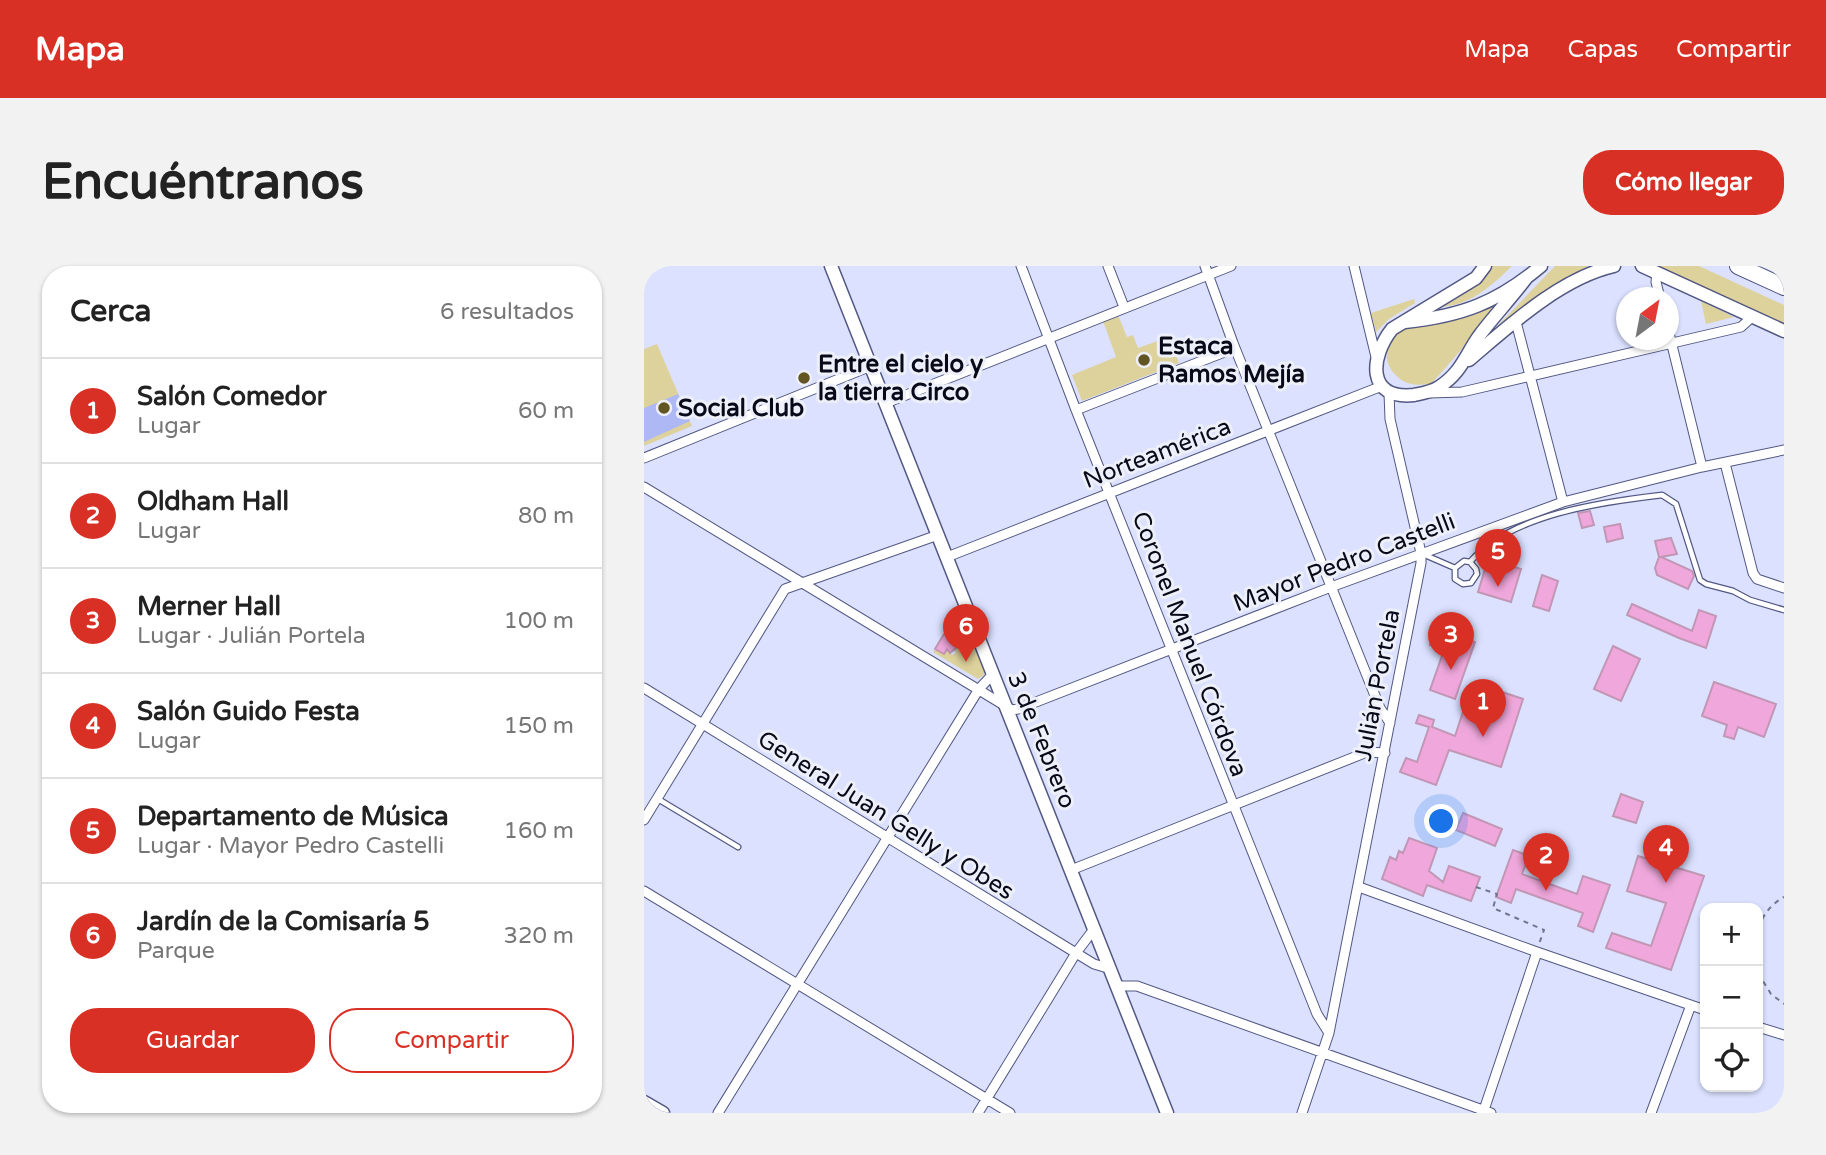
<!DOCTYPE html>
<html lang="es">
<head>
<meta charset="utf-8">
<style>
	body { margin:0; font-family:"Varela Round",sans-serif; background:#f2f2f2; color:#222 }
	.controls { position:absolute; right:21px; bottom:21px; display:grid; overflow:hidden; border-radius:14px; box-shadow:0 2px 5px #0004 }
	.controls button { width:63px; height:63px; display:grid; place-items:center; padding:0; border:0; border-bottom:2px solid #e0e0e0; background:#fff; color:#222; font:35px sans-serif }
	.compass { position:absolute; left:972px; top:21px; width:63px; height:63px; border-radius:50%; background:#fff; box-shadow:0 2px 5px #0004; rotate:32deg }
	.you { position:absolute; left:798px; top:556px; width:24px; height:24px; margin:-18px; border:5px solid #fff; border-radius:50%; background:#1a73e8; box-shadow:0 0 0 10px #1a73e833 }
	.badge { display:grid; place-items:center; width:46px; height:46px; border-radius:50%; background:#d93025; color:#fff; font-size:23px; font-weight:700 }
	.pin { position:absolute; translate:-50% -58px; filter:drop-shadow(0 2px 4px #0008) }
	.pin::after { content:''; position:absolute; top:37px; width:24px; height:21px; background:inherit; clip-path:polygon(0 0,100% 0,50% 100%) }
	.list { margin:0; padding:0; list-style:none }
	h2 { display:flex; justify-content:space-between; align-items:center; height:91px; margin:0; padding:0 28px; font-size:30px }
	h2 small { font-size:23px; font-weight:400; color:#767676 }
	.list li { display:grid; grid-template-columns:46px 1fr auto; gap:21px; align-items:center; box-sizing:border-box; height:105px; padding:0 28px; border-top:2px solid #e0e0e0 }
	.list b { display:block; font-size:26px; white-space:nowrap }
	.list p { margin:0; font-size:23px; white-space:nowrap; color:#767676 }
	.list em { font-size:23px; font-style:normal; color:#767676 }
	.actions { display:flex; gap:14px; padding:21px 28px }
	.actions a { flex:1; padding:16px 0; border:2px solid #d93025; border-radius:28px; text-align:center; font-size:24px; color:#d93025 }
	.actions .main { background:#d93025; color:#fff }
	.icon { flex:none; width:38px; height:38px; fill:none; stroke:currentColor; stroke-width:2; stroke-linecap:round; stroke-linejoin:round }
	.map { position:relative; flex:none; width:1140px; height:847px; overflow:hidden; border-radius:28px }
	header { display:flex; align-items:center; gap:42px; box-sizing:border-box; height:98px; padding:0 35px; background:#d93025; color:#fff }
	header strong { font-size:33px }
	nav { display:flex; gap:38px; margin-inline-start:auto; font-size:24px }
	.intro { display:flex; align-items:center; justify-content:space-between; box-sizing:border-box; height:168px; padding:0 42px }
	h1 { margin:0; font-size:49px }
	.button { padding:18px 32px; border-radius:28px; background:#d93025; color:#fff; font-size:24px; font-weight:700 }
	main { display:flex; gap:42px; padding:0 42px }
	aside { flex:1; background:#fff; border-radius:28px; box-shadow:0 2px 5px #0004 }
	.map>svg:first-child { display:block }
</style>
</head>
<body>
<header>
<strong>Mapa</strong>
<nav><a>Mapa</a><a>Capas</a><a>Compartir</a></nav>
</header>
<div class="intro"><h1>Encuéntranos</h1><a class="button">Cómo llegar</a></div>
<main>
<aside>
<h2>Cerca<small>6 resultados</small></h2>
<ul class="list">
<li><span class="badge">1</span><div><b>Salón Comedor</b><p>Lugar</p></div><em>60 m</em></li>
<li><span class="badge">2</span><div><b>Oldham Hall</b><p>Lugar</p></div><em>80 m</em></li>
<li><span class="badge">3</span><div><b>Merner Hall</b><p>Lugar · Julián Portela</p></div><em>100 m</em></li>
<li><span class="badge">4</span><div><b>Salón Guido Festa</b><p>Lugar</p></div><em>150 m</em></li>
<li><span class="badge">5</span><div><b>Departamento de Música</b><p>Lugar · Mayor Pedro Castelli</p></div><em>160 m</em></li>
<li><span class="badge">6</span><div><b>Jardín de la Comisaría 5</b><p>Parque</p></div><em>320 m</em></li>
</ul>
<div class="actions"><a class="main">Guardar</a><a>Compartir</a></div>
</aside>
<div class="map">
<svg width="1140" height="847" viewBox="0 0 1140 847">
	<rect width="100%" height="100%" fill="#dbe1ff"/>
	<path fill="#ded29c" d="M847,0H868C848,20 824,41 794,41C812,30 839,21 847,0Z
		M911,0H944L884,40L839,75Z
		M1013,0H1055L1140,39V61Z
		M863,27L811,91L787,118C776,119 765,120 756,113C747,106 741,96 743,85C747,51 807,57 832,47C843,43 853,33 863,27Z
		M770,33L771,37L745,53L732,66L727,47Z
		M1057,35L1090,51L1062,58Z
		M474,49L483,71L489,69L494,82L525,71L535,97L438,135L428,109L472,91L459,55Z
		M13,78L48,160L0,180V83Z
		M328,375L342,405L340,409L334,413L289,386L291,383L300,388L303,383L308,389L312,387L310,383L318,377Z"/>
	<path fill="#aeb8f4" d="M34,128L46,155L0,176V142Z"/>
	<path fill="#f0a8dc" stroke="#c296b5" stroke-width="2" d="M946,245L950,259L938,262L934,247Z
		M976,258L979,272L963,276L960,261Z
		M1027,272L1033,288L1017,291L1048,305L1050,310L1044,323L1013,309L1011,302L1015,291L1011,275Z
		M844,293L877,303L867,336L834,326Z
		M898,309L914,315L905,345L889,340Z
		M988,338L1048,365L1055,344L1072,350L1062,382L1035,372L983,349Z
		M793,362L831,376L811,433L786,424L800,384L786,379Z
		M313,363L318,377L306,387L303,383L300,388L291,383L300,368Z
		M969,380L996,393L977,435L950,423Z
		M1070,416L1132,438L1120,471L1094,461L1090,473L1080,470L1083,459L1058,450Z
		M843,421L879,433L857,501L805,484L792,519L756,506L762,492L773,496L785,461L772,457L775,449L790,454L788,461L811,470L819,446L834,450Z
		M977,528L999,536L992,557L969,550Z
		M819,547L858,563L851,580L812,564Z
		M765,572L793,582L785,605L799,616L805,600L836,611L827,635L783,619L779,630L738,613L746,591L752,594L755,585L759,587Z
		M869,584L885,590L878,608L933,628L939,610L966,619L949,666L934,660L939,647L872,623L867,637L852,631Z
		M994,590L1060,610L1027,704L962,682L968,667L1007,680L1022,637L983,625Z"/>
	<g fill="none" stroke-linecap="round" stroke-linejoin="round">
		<g stroke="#525882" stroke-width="7">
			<path id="lane" d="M781,289L811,302
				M826,296L832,303L833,308L827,317L819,318L811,313V302L820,295L826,296C867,248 958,236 1018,229L1032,238L1056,314L1062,318L1089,325L1106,334L1140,344
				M14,533L94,581"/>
		</g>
		<g stroke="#525882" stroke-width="11">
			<path id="street" d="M377,0L432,144L673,748L685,767
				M464,0L480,41
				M561,0L589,77L736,442L746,457
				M710,0L732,91
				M1013,6L1012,16L1016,32
				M872,56L919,236
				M1024,63L1058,201
				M785,127L818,126L1097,61L1108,51
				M242,137L587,0
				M432,144L591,82
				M0,192L227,100
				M1081,197L1109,307L1113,313L1140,322
				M0,221L368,444L374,443L687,321L919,236L1058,201L1140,184
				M303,291L738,120
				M0,422L432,687L450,698L467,703
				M0,554L141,323L294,269
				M427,604L723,486L741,487
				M715,621L893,686L1061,744
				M0,625L366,847
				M473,720H493L847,847
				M1114,761L1140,769
				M74,847L335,423L349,408
				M334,847L432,687L450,663
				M658,847L685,767L777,297V287L746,153L745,127
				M839,847L893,686
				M1007,847L1047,739"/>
		</g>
		<g stroke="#525882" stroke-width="15">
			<path id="secondary" d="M187,0L523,847
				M841,0L832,12L748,63C726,91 722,134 770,129C780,127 787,126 795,121C817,107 821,90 835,70C850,50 868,31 883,11
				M998,0L1140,65
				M761,56C817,50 853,37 897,0
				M825,94C866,59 917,12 970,0
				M0,836L19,847"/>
		</g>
		<g stroke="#525882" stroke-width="18">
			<path id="highway" d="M1094,0L1140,21"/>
		</g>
		<path stroke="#72768d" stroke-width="2" stroke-dasharray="5 5" stroke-linecap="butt" d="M832,621L853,628L849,642L900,664L895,678
			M1114,662C1119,649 1127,638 1140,631
			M1114,707L1127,728L1140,738"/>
		<use href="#lane" stroke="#fff" stroke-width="4.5"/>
		<use href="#street" stroke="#fff" stroke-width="9"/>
		<use href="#secondary" stroke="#fff" stroke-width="12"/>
		<use href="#highway" stroke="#fff" stroke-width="16"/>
	</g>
	<g fill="#615522" stroke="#edeff9" stroke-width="2.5">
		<circle cx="500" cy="94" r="7"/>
		<circle cx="160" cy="112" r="7"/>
		<circle cx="20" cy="142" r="7"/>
	</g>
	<g text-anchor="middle" stroke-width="6" stroke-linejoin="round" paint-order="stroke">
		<g font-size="24" font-weight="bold" fill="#080a1a" stroke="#edeff9" text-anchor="start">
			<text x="514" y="88">Estaca<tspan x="514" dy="28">Ramos Mejía</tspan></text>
			<text x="174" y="106">Entre el cielo y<tspan x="174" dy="28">la tierra Circo</tspan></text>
			<text x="34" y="150">Social Club</text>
		</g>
		<g font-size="24" fill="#080a1a" stroke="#edeff9">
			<text transform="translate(513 187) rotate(-21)" y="8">Norteamérica</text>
			<text transform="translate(700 296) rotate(-21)" y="8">Mayor Pedro Castelli</text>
			<text transform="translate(546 378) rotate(69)" y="8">Coronel Manuel Córdova</text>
			<text transform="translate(733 419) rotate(-79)" y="8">Julián Portela</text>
			<text transform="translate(398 474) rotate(68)" y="8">3 de Febrero</text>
			<text transform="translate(242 549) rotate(32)" y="8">General Juan Gelly y Obes</text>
		</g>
	</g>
</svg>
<div class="controls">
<button>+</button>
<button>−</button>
<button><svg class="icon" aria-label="locate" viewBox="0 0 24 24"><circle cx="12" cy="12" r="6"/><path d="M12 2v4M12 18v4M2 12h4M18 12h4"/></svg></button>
</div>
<svg class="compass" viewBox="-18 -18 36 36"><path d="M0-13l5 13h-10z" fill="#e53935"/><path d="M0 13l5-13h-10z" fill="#767676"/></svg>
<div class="you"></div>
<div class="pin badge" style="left:839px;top:471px">1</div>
<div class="pin badge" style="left:902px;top:625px">2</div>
<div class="pin badge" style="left:807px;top:404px">3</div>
<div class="pin badge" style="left:1022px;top:617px">4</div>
<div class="pin badge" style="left:854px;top:321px">5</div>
<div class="pin badge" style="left:322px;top:396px">6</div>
</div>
</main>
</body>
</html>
